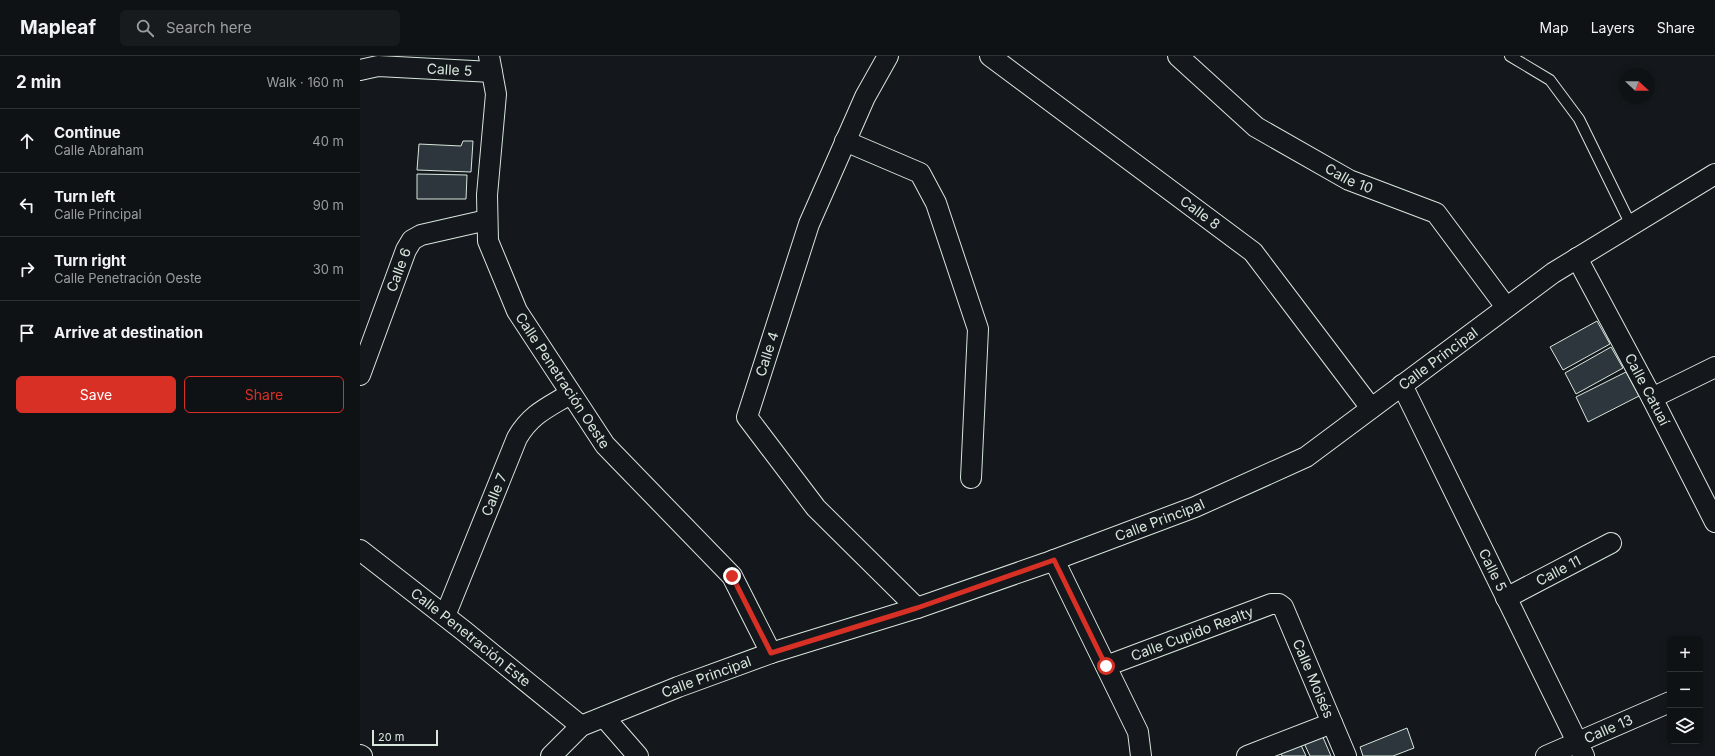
<!DOCTYPE html>
<html lang="en">
<head>
<meta charset="utf-8">
<style>
	body { margin:0; font-family:Inter,sans-serif; background:#181b1e; color:#f1f3f6 }
	.controls { position:absolute; right:12px; bottom:12px; display:grid; overflow:hidden; border-radius:6px; box-shadow:0 2px 6px #0003 }
	.controls button { width:36px; height:36px; display:grid; place-items:center; padding:0; border:0; border-bottom:1px solid #2f3234; background:#0f1215; color:#f1f3f6; font:20px sans-serif }
	.compass { position:absolute; left:1259px; top:12px; width:36px; height:36px; border-radius:50%; background:#0f1215; box-shadow:0 2px 6px #0003; rotate:112deg }
	.scale { position:absolute; left:12px; bottom:10px; width:66px; box-sizing:border-box; padding-left:4px; border:2px solid #d8e6dc; border-top:0; font-size:11px; line-height:14px; white-space:nowrap; color:#d8e6dc; -webkit-text-stroke:3px #14181c; paint-order:stroke }
	.stop { position:absolute; width:12px; height:12px; margin:-9px; border:3px solid #d93025; border-radius:50%; background:#fff }
	.stop.end { background:#d93025; border-color:#fff; box-shadow:0 1px 4px #0008 }
	.list { margin:0; padding:0; list-style:none }
	h2 { display:flex; justify-content:space-between; align-items:center; height:52px; margin:0; padding:0 16px; font-size:17px }
	h2 small { font-size:13px; font-weight:400; color:#9b9ea0 }
	.list li { display:grid; grid-template-columns:26px 1fr auto; gap:12px; align-items:center; box-sizing:border-box; height:64px; padding:0 16px; border-top:1px solid #2f3234 }
	.list b { display:block; font-size:15px; white-space:nowrap }
	.list p { margin:0; font-size:13px; white-space:nowrap; color:#9b9ea0 }
	.list em { font-size:13px; font-style:normal; color:#9b9ea0 }
	.actions { display:flex; gap:8px; padding:12px 16px }
	.actions a { flex:1; padding:9px 0; border:1px solid #d93025; border-radius:6px; text-align:center; font-size:14px; color:#d93025 }
	.actions .main { background:#d93025; color:#fff }
	.icon { flex:none; width:22px; height:22px; fill:none; stroke:currentColor; stroke-width:2; stroke-linecap:round; stroke-linejoin:round }
	.map { position:relative; flex:none; width:1355px; height:700px; overflow:hidden }
	header { display:flex; align-items:center; gap:24px; box-sizing:border-box; height:56px; padding:0 20px; background:#0f1215; border-bottom:1px solid #2f3234 }
	header strong { font-size:19px }
	nav { display:flex; gap:22px; margin-inline-start:auto; font-size:14px }
	.search { width:280px; height:36px; background:#181b1e; display:flex; align-items:center; gap:10px; box-sizing:border-box; padding:0 14px; border-radius:6px; color:#9b9ea0; font-size:15px }
	main { display:flex }
	aside { flex:1; background:#0f1215 }
	.map>svg:first-child { display:block }
</style>
</head>
<body>
<header>
<strong>Mapleaf</strong>
<div class="search"><svg class="icon" aria-label="search" viewBox="0 0 24 24"><circle cx="10" cy="10" r="6"/><path d="M15 15l6 6"/></svg>Search here</div>
<nav><a>Map</a><a>Layers</a><a>Share</a></nav>
</header>
<main>
<aside>
<h2>2 min<small>Walk · 160 m</small></h2>
<ul class="list">
<li><svg class="icon" aria-label="ahead" viewBox="0 0 24 24"><path d="M12 20V5M6 11l6-6 6 6"/></svg><div><b>Continue</b><p>Calle Abraham</p></div><em>40 m</em></li>
<li><svg class="icon" aria-label="left" viewBox="0 0 24 24"><path d="M17 20v-9H6M10 6l-5 5 5 5"/></svg><div><b>Turn left</b><p>Calle Principal</p></div><em>90 m</em></li>
<li><svg class="icon" aria-label="right" viewBox="0 0 24 24"><path d="M7 20v-9h11M14 6l5 5-5 5"/></svg><div><b>Turn right</b><p>Calle Penetración Oeste</p></div><em>30 m</em></li>
<li><svg class="icon" aria-label="arrive" viewBox="0 0 24 24"><path d="M6 21V4h12l-3 4 3 4H6"/></svg><div><b>Arrive at destination</b></div></li>
</ul>
<div class="actions"><a class="main">Save</a><a>Share</a></div>
</aside>
<div class="map">
<svg width="1355" height="700" viewBox="0 0 1355 700">
	<rect width="100%" height="100%" fill="#14181c"/>
	<path fill="#2c363c" stroke="#d8e6dc" d="M103,85H113L111,116L57,114L59,88L101,90Z
		M57,118L107,119L106,143H57Z
		M1237,265L1250,288L1203,314L1190,291Z
		M1251,291L1263,312L1216,338L1205,317Z
		M1266,316L1279,340L1228,366L1216,341Z
		M1047,672L1054,692L1033,700H1003L1000,691Z
		M962,679L971,700H950L944,687Z
		M940,687L946,700H922L920,696Z"/>
	<g fill="none" stroke-linecap="round" stroke-linejoin="round">
		<g stroke="#d8e6dc" stroke-width="12">
			<path id="service" d="M1150,0L1190,24L1219,63L1271,169"/>
		</g>
		<g stroke="#d8e6dc" stroke-width="22">
			<g id="minor">
				<path id="s1" d="M129,0L136,38L127,139L128,185L157,255L245,389L372,520L411,597"/>
				<path d="M528,0L505,41L449,168L387,361L456,452L557,552"/>
				<path id="s2" d="M630,0L893,196L1011,352"/>
				<path id="s3" d="M818,0L896,71L989,124L1076,157L1146,251"/>
				<path id="s4" d="M0,14L18,10L132,16"/>
				<path d="M485,85L560,117L576,147L618,273L611,422"/>
				<path id="s5" d="M1217,202L1292,342L1355,466"/>
				<path id="s6" d="M0,319L46,194L52,184L61,179L127,164"/>
				<path id="s7" d="M1042,329L1224,700"/>
				<path d="M1292,342L1355,311"/>
				<path id="s8" d="M0,494L104,575L221,670"/>
				<path d="M694,504L778,676L781,700"/>
				<path id="s9" d="M1146,542L1251,487"/>
				<path id="s10" d="M85,560L157,382C171,358 187,352 210,338"/>
				<path id="s11" d="M746,610L911,548H919L923,551L986,700"/>
				<path d="M244,661L278,700"/>
				<path d="M0,699L2,700"/>
				<path id="s12" d="M191,700L221,670L318,631L411,597L557,552L686,507L835,451L946,401L1193,217L1355,118"/>
				<path d="M887,700L972,667"/>
				<path id="s13" d="M1186,700L1310,646"/>
			</g>
		</g>
		<use href="#service" stroke="#14181c" stroke-width="10"/>
		<use href="#minor" stroke="#14181c" stroke-width="20"/>
	</g>
	<g fill="none" stroke-linecap="round" stroke-linejoin="round">
		<path stroke="#d93025" stroke-width="5" d="M372,520L411,597L557,552L694,504L746,610"/>
	</g>
	<g text-anchor="middle" stroke-width="3" stroke-linejoin="round" paint-order="stroke">
		<g font-size="14" fill="#d8e6dc" stroke="#14181c">
			<text dy="5" stroke="none"><textPath href="#s4" startOffset="90">Calle 5</textPath></text>
			<text dy="5" stroke="none"><textPath href="#s3" startOffset="212">Calle 10</textPath></text>
			<text dy="5" stroke="none"><textPath href="#s2" startOffset="262">Calle 8</textPath></text>
			<text dy="5" stroke="none"><textPath href="#s6" startOffset="112">Calle 6</textPath></text>
			<text transform="translate(407 298) rotate(-72)" y="5">Calle 4</text>
			<text dy="5" stroke="none"><textPath href="#s12" startOffset="981">Calle Principal</textPath></text>
			<text dy="5" stroke="none"><textPath href="#s1" startOffset="345">Calle Penetración Oeste</textPath></text>
			<text dy="5" stroke="none"><textPath href="#s5" startOffset="149">Calle Catuaí</textPath></text>
			<text dy="5" stroke="none"><textPath href="#s10" startOffset="131">Calle 7</textPath></text>
			<text dy="5" stroke="none"><textPath href="#s12" startOffset="657">Calle Principal</textPath></text>
			<text dy="5" stroke="none"><textPath href="#s7" startOffset="206">Calle 5</textPath></text>
			<text dy="5" stroke="none"><textPath href="#s9" startOffset="59">Calle 11</textPath></text>
			<text dy="5" stroke="none"><textPath href="#s11" startOffset="92">Calle Cupido Realty</textPath></text>
			<text dy="5" stroke="none"><textPath href="#s8" startOffset="141">Calle Penetración Este</textPath></text>
			<text dy="5" stroke="none"><textPath href="#s12" startOffset="177">Calle Principal</textPath></text>
			<text dy="5" stroke="none"><textPath href="#s11" startOffset="267">Calle Moisés</textPath></text>
			<text dy="5" stroke="none"><textPath href="#s13" startOffset="68">Calle 13</textPath></text>
		</g>
	</g>
</svg>
<div class="controls">
<button>+</button>
<button>−</button>
<button><svg class="icon" aria-label="layers" viewBox="0 0 24 24"><path d="M12 4l9 5-9 5-9-5zM3 14l9 5 9-5"/></svg></button>
</div>
<svg class="compass" viewBox="-18 -18 36 36"><path d="M0-13l5 13h-10z" fill="#e53935"/><path d="M0 13l5-13h-10z" fill="#9b9ea0"/></svg>
<div class="scale">20 m</div>
<div class="stop" style="left:746px;top:610px"></div>
<div class="stop end" style="left:372px;top:520px"></div>
</div>
</main>
</body>
</html>
